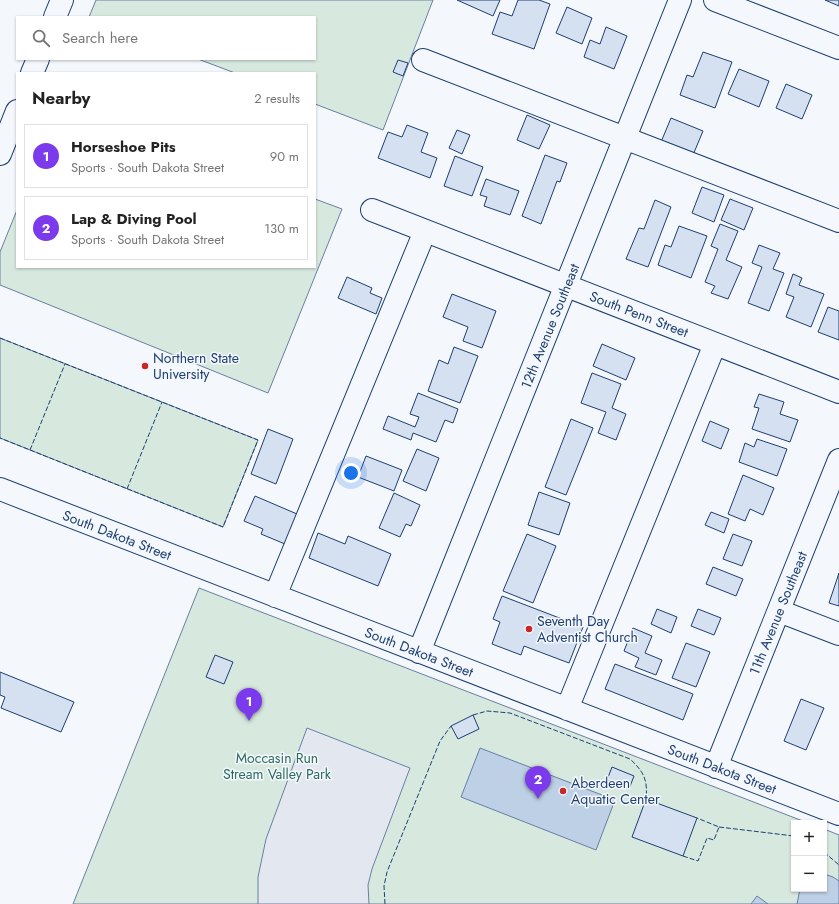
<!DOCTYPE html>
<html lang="en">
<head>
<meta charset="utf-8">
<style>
	body { margin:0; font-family:Jost,sans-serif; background:#f2f2f2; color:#222 }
	.controls { position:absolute; right:12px; bottom:12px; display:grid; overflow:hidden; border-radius:0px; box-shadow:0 1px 3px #0004 }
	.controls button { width:36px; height:36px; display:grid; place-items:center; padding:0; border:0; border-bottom:1px solid #e0e0e0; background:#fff; color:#222; font:20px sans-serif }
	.you { position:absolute; left:351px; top:473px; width:14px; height:14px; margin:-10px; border:3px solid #fff; border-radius:50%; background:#1a73e8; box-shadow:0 0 0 6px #1a73e833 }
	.badge { display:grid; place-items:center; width:26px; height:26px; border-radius:50%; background:#7c3aed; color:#fff; font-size:13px; font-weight:700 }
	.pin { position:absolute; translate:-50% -33px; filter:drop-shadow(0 1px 2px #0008) }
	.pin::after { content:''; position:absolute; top:21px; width:14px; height:12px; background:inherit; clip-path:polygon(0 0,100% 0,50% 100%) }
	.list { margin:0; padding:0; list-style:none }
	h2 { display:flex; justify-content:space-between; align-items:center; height:52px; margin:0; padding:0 16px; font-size:17px }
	h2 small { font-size:13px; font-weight:400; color:#767676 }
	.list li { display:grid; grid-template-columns:26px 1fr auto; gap:12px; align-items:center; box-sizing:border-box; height:64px; margin:0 8px 8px; padding:0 8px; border:1px solid #e0e0e0; border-radius:0px }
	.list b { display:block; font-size:15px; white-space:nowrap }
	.list p { margin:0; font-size:13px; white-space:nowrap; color:#767676 }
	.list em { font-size:13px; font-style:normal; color:#767676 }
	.icon { flex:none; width:22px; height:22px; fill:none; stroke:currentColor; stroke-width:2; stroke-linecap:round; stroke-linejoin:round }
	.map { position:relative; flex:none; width:839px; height:904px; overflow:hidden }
	.search { position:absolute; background:#fff; box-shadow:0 1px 3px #0004; left:16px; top:16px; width:300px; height:44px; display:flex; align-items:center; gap:10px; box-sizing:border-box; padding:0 14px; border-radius:0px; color:#767676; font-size:15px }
	.panel { position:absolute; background:#fff; box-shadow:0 1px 3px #0004; left:16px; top:72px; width:300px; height:196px; border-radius:0px }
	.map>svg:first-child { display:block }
</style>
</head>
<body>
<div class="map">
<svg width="839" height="904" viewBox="0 0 839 904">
	<rect width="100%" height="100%" fill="#f4f7fb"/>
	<path fill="#d7e8df" stroke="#687fa3" d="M96,0H433L383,130L315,104V73H235L198,59H315V17H89Z
		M315,199L342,209L268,393L0,285V252L17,210V267H315Z
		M0,338L258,440L223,527L0,438Z
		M199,588L808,823H794V889H824V829L839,835V904H73Z"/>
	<path fill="#e3e8f0" stroke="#687fa3" d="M307,728L410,768L372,869L368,885L369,904H258V877L266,839Z"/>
	<path fill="#bed0e5" stroke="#687fa3" d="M480,748L615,800L596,850L461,797Z
		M824,874L833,877L839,881V904H797L800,889H824Z
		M757,896L768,904H751Z"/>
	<path fill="#d5e0f0" stroke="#1d3f73" d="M457,0H500L493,16Z
		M518,0H539L550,4L534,49L492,34L500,12L512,16Z
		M825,0H839V6Z
		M567,7L592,18L582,44L556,33Z
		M606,27L627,36L614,69L584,57L590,40L600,44Z
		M703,52L732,62L715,108L680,95L687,75L693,77Z
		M398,60L408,63L403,76L393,72Z
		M739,69L769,81L759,107L728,94Z
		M786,84L812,95L802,119L776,108Z
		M527,115L550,125L539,149L517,140Z
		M671,118L703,131L693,155L661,142Z
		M407,125L428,133L421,152L437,158L430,178L378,158L388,132L402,137Z
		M457,130L470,135L462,154L449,148Z
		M545,155L567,163L560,182L557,181L541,224L522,216Z
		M455,156L483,167L472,196L444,186Z
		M486,179L519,191L510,215L484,206L487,197L480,195Z
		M702,187L724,195L714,222L692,213Z
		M730,199L753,208L744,230L721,220Z
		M655,200L671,207L648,267L626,259L639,228L644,229Z
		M720,224L738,231L726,260L742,267L728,299L711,293L715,286L705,282L718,249L711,246Z
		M679,226L707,236L691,278L658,265L665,245L671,247Z
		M759,245L780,253L773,269L784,273L769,311L748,303L762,267L752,263Z
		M793,274L802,278L799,285L824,294L811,327L786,317L794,297L786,294Z
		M347,277L372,288L370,293L382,298L376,314L338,298Z
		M452,294L496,311L482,348L463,341L468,327L443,317Z
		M828,307L839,311V340L818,332Z
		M602,344L635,358L626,380L593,366Z
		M454,347L478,356L460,403L428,391L439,360L448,364Z
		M592,373L621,384L612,408L626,414L616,440L598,433L606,412L581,403Z
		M418,393L458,409L453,423L445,420L436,442L413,433L411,440L383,429L388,416L415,427L419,417L410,414Z
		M759,394L784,402L780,414L798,420L790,442L752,429L759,408L754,407Z
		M571,419L593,428L566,495L545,487Z
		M710,421L729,429L721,449L702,441Z
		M268,429L293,439L276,484L251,474Z
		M757,439L787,449L777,476L739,462L745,443L754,447Z
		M417,449L439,458L426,491L403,481Z
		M366,456L402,470L394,491L358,477Z
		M743,475L774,488L763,515L750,509L745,521L728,514Z
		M539,492L570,503L559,535L528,525Z
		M394,493L420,505L411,526L406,524L400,537L379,528Z
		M255,496L297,514L285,544L261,534L263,529L244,521Z
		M711,512L729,519L724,533L705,525Z
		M318,533L345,544L348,536L391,554L378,586L309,558Z
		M527,534L556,546L533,603L503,591Z
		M733,534L752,541L742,566L723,559Z
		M713,567L743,579L736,596L706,584Z
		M839,573V606L829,603Z
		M502,596L583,627L569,663L524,646L521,655L492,644L500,622L493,619Z
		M657,609L677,617L671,633L651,624Z
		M698,609L721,618L714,635L691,626Z
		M633,628L652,636L645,653L662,660L656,675L635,667L639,658L624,651Z
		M686,643L710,652L696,687L672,678Z
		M215,655L233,662L224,684L206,677Z
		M615,664L693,694L683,720L605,689Z
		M0,672L74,702L61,732L1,708L5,697L0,695Z
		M801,699L824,708L806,750L784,741Z
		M473,715L479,729L458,739L451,726Z
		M612,767L634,776L629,789L607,780Z
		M646,799L697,818L683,856L632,837Z"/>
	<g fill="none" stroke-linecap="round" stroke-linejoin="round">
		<g stroke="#1d3f73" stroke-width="24">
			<path id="minor" d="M715,0L839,48
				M55,17L62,0
				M423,60L839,221
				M32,73L38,59
				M0,154L17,111
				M372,210L839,392
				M0,489L839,814
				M275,596L425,231
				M779,611L839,634
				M419,652L680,0
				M567,709L715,344
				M716,767L839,460"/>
		</g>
		<use href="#minor" stroke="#f4f7fb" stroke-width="22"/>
		<path stroke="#1d3f73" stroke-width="1" stroke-dasharray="5 2" stroke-linecap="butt" d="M0,338L258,440L223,527L0,438
			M30,450L65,364
			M127,489L162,402
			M473,715L487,711L510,713L630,759C644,772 648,780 646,799
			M719,827L794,836
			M824,852L839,865
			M683,856L698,861L707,838L714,840L719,827L697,818
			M385,904L384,886L387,872L440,741L451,726"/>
	</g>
	<g fill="#c62828" stroke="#f4f7fb" stroke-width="1.5">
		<circle cx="145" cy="366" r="4"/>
		<circle cx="529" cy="629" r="4"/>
		<circle cx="563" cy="791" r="4"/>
	</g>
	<g text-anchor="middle" stroke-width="3" stroke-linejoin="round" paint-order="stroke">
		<g font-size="14" fill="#1d3f73" stroke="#f4f7fb">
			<text transform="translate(639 314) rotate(21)" y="5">South Penn Street</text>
			<text transform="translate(550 326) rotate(-68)" y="5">12th Avenue Southeast</text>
			<text transform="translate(117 535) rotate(21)" y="5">South Dakota Street</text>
			<text transform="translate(778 613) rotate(-68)" y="5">11th Avenue Southeast</text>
			<text transform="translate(419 652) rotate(21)" y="5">South Dakota Street</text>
			<text transform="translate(722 769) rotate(21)" y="5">South Dakota Street</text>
		</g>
		<g font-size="14" fill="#1d3f73" stroke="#f4f7fb" text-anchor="start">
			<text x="153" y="363">Northern State<tspan x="153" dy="16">University</tspan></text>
			<text x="537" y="626">Seventh Day<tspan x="537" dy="16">Adventist Church</tspan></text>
			<text x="571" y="788">Aberdeen<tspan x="571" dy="16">Aquatic Center</tspan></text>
		</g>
		<g font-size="14" fill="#2c6c60" stroke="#f4f7fb">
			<text x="277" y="763">Moccasin Run<tspan x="277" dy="16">Stream Valley Park</tspan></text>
		</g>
	</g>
</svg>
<div class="controls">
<button>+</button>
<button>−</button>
</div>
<div class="you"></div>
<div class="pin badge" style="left:249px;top:721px">1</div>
<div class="pin badge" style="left:538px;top:799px">2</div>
<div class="search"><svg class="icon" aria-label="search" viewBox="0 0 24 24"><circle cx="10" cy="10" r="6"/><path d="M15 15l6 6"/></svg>Search here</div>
<section class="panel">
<h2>Nearby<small>2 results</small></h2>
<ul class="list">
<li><span class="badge">1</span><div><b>Horseshoe Pits</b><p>Sports · South Dakota Street</p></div><em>90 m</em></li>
<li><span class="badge">2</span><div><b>Lap &amp; Diving Pool</b><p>Sports · South Dakota Street</p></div><em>130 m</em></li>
</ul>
</section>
</div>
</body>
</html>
